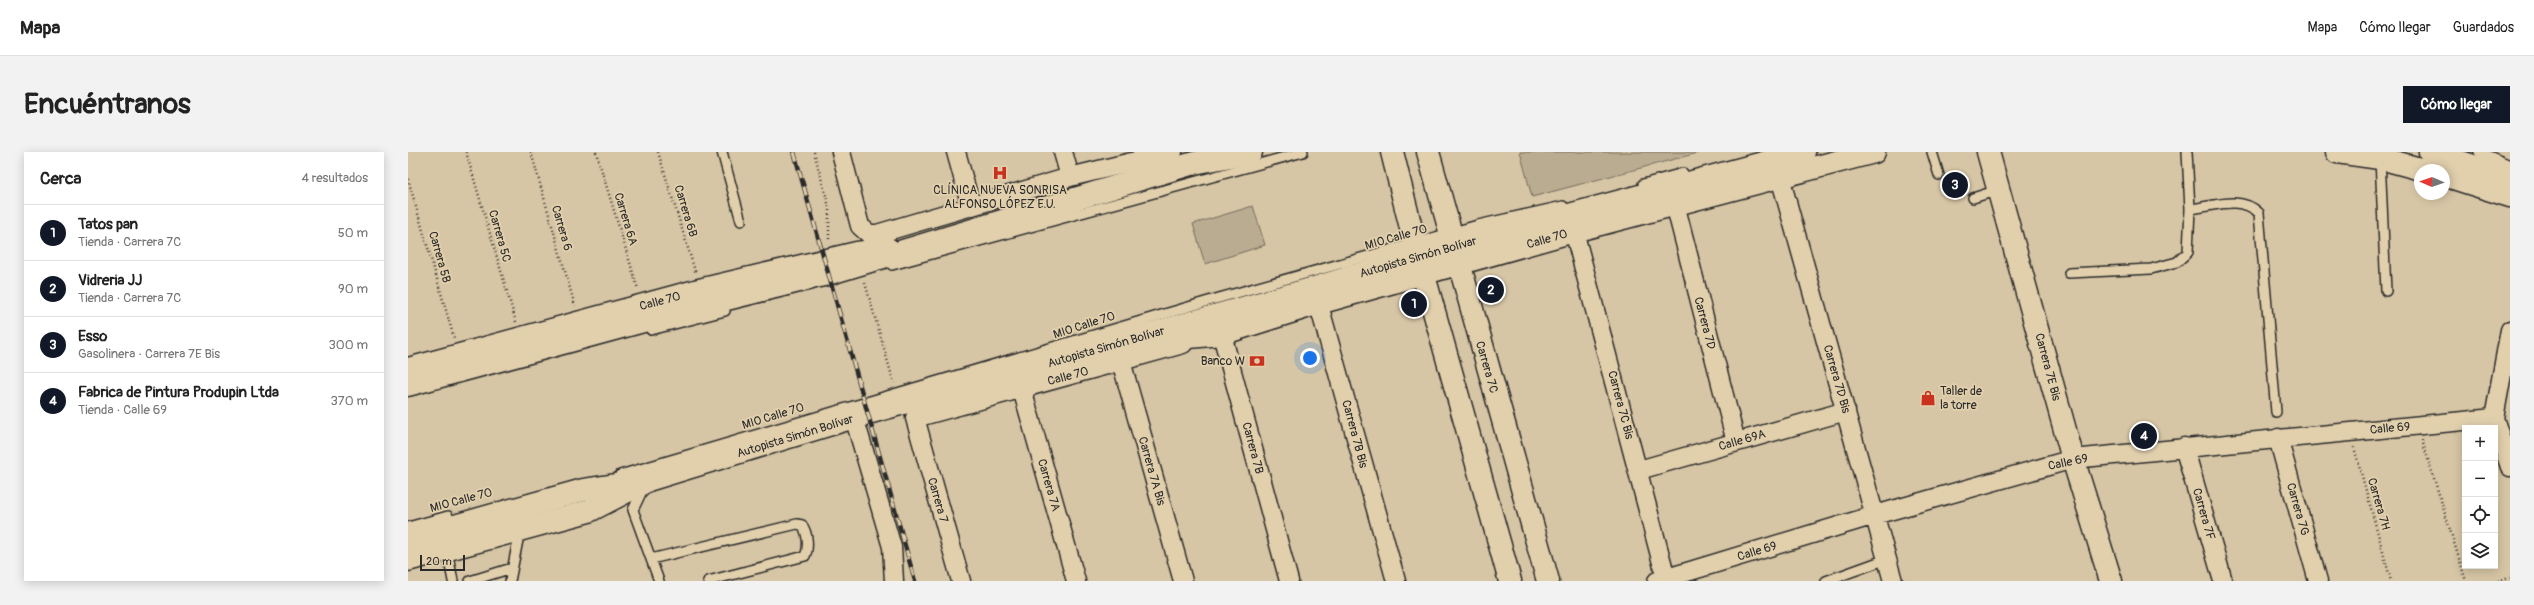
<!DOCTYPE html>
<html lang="es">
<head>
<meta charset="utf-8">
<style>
	body { margin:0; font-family:Pangolin,sans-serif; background:#f2f2f2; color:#222 }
	.controls { position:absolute; right:12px; bottom:12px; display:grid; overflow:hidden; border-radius:0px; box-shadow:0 2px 10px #0003 }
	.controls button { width:36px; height:36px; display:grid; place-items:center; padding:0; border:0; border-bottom:1px solid #e0e0e0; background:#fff; color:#222; font:20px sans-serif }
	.compass { position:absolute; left:2006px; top:12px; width:36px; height:36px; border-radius:50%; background:#fff; box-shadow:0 2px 10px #0003; rotate:272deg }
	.scale { position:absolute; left:12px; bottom:10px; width:45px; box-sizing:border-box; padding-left:4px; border:2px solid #2b2b2b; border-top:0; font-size:11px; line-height:14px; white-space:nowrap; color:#2b2b2b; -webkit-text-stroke:3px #e2d0ad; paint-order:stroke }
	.you { position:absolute; left:902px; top:206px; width:14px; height:14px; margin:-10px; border:3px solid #fff; border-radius:50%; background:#1a73e8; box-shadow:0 0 0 6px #1a73e833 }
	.badge { display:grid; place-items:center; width:26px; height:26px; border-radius:50%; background:#111827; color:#fff; font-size:13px; font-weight:700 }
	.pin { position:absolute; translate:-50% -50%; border:2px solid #fff; box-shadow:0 1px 4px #0006 }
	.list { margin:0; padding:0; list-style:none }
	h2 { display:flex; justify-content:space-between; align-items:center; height:52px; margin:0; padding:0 16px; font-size:17px }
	h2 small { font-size:13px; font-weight:400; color:#767676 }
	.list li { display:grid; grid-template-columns:26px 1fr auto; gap:12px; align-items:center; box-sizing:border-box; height:56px; padding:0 16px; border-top:1px solid #e0e0e0 }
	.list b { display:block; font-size:15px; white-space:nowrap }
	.list p { margin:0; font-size:13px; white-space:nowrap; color:#767676 }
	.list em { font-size:13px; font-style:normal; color:#767676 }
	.icon { flex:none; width:22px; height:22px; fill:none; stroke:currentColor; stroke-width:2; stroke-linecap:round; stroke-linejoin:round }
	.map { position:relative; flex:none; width:2102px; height:429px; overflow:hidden; border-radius:0px }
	header { display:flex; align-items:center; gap:24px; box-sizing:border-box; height:56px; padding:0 20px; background:#fff; border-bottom:1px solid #e0e0e0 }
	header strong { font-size:19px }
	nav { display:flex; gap:22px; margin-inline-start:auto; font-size:14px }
	.intro { display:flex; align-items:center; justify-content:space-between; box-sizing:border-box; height:96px; padding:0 24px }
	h1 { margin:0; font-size:28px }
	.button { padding:10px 18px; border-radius:0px; background:#111827; color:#fff; font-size:14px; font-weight:700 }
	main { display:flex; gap:24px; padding:0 24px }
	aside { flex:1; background:#fff; border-radius:0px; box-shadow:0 2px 10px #0003 }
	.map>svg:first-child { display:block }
</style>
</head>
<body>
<header>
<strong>Mapa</strong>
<nav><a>Mapa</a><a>Cómo llegar</a><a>Guardados</a></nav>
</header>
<div class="intro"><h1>Encuéntranos</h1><a class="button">Cómo llegar</a></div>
<main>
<aside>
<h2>Cerca<small>4 resultados</small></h2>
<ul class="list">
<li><span class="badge">1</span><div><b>Tatos pan</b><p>Tienda · Carrera 7C</p></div><em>50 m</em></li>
<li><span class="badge">2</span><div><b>Vidreria JJ</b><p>Tienda · Carrera 7C</p></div><em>90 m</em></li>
<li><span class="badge">3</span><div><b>Esso</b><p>Gasolinera · Carrera 7E Bis</p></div><em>300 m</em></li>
<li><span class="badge">4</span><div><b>Fabrica de Pintura Produpin Ltda</b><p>Tienda · Calle 69</p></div><em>370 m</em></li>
</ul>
</aside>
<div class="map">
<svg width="2102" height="429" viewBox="0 0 2102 429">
	<rect width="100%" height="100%" fill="#d7c6a5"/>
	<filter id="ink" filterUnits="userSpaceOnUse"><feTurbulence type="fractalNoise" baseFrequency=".025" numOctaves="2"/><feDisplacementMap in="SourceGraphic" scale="8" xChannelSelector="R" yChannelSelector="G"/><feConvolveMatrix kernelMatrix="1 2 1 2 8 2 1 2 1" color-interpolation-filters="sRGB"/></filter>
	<g filter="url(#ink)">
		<path fill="#baac91" stroke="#726c5e" d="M1112,0H1293L1124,45Z
			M845,54L857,93L797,112L785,72Z"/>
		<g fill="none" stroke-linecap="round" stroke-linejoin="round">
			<g stroke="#2b2b2b" stroke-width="12">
				<path id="service" d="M314,0L333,69
					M1524,0L1531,23
					M2071,0L2102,13
					M1972,6L1978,139
					M1235,32L1275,21
					M1565,46L1590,38
					M1782,57C1806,54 1833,43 1851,61L1868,260
					M484,113L895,0
					M1661,121L1743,117L1769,110L1780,100L1782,57L1779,0
					M243,178L317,159
					M212,323L804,148L1070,73L1155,54
					M236,335L225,358L251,429
					M0,375L40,364
					M39,398L45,429
					M243,407L389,372L394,373C400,381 401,396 397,404L300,429
					M62,429L104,416
					M102,429L112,378
					M1418,429L1479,407"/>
			</g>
			<g stroke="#2b2b2b" stroke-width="21">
				<path id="minor" d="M433,0L452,74L461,82H469L662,25L765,0
					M548,0L563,54
					M655,0L662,25
					M1372,25L1485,429
					M1267,52L1328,290
					M1166,79L1258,426
					M907,139L988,429
					M810,168L881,429
					M2102,178L2086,266L2102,315
					M713,209L775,429
					M614,237L668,429
					M446,265L484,395L486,429
					M1870,286L1910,429
					M1776,295L1815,429
					M1231,318L1438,259
					M553,429L507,266L775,192
					M1249,429L1467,363L1665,307L2086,266"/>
			</g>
			<g stroke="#2b2b2b" stroke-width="25">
				<path id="tertiary" d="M984,0L1007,92L1102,429
					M1020,0L1140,429
					M1580,0L1665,307L1703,429
					M1929,0L1972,6L2016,18
					M2036,23L2102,44
					M739,189L813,182L911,151L1166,79L1466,0
					M0,217L287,139L449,101L480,97
					M0,408L181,359L237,330"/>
			</g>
			<g stroke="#2b2b2b" stroke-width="25">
				<path id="trunk" d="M2022,0L2102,26
					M1337,18L1372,25
					M1267,52L1295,28
					M0,233L291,154L419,122L786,11L843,0
					M0,387L175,338L240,328L446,265L906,136L1045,94L1396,0"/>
			</g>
			<path stroke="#2b2b2b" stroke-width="2.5" stroke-dasharray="1 3" stroke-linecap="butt" d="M58,0L108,170
				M123,0L167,154
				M188,0L230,137
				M250,0L288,122
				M406,0L421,55V89
				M0,27L46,186
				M457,131L486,231
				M2014,288L2058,429
				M1946,295L1983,429
				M2090,429L2102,426"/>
			<use href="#service" stroke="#e2d0ad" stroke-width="9"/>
			<use href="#minor" stroke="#e2d0ad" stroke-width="18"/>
			<use href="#tertiary" stroke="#e2d0ad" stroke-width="22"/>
			<use href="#trunk" stroke="#e2d0ad" stroke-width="22"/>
			<g stroke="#2b2b2b" stroke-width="4.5">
				<path id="rail" d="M386,0L507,429"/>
			</g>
			<use href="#rail" stroke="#e2d0ad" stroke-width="3" stroke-dasharray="9" stroke-linecap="butt"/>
		</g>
	</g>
	<defs>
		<g id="hospital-bare" transform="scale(1.2)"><path d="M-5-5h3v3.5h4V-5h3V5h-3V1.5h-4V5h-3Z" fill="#c8321e" stroke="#e2d0ad" stroke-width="2.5" paint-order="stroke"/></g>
		<g id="bank-bare" transform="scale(1.2)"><path d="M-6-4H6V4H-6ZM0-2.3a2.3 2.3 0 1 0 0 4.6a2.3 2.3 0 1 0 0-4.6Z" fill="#c8321e" stroke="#e2d0ad" stroke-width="2.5" paint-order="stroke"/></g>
		<g id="shop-bare" transform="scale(1.2)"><path d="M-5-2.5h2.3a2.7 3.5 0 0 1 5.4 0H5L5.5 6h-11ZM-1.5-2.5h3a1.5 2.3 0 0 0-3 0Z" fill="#c8321e" stroke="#e2d0ad" stroke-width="2.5" paint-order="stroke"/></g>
	</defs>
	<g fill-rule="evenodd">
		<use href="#hospital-bare" x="592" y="21"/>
		<use href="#bank-bare" x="849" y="209"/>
		<use href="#shop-bare" x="1520" y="246"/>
	</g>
	<g text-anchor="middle" stroke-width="3.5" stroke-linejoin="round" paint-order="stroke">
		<g font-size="12" fill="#2b2b2b" stroke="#e2d0ad">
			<text x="592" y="42">CLÍNICA NUEVA SONRISA<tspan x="592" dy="14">ALFONSO LÓPEZ E.U.</tspan></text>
			<text x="837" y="213" text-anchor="end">Banco W</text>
			<text x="1532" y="243" text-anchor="start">Taller de<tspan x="1532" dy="14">la torre</tspan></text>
		</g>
		<g font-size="12" fill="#2b2b2b" stroke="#e2d0ad">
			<text transform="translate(278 59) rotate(73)" y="4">Carrera 6B</text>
			<text transform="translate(218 67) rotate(73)" y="4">Carrera 6A</text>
			<text transform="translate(154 76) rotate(74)" y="4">Carrera 6</text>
			<text transform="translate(92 84) rotate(74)" y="4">Carrera 5C</text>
			<text transform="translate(988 85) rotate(-16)" y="4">MIO Calle 70</text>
			<text transform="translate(1139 87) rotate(-16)" y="4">Calle 70</text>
			<text transform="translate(32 105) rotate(74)" y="4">Carrera 5B</text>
			<text transform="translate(1010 105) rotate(-16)" y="4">Autopista Simón Bolívar</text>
			<text transform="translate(252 149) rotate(-15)" y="4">Calle 70</text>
			<text transform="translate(1297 171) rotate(75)" y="4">Carrera 7D</text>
			<text transform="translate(676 173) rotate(-18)" y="4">MIO Calle 70</text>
			<text transform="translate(698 195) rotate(-16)" y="4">Autopista Simón Bolívar</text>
			<text transform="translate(1079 215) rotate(74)" y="4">Carrera 7C</text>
			<text transform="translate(1640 215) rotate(75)" y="4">Carrera 7E Bis</text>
			<text transform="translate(660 224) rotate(-15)" y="4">Calle 70</text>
			<text transform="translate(1429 227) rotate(74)" y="4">Carrera 7D Bis</text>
			<text transform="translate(1213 253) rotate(75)" y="4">Carrera 7C Bis</text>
			<text transform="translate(365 264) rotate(-17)" y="4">MIO Calle 70</text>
			<text transform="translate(1982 276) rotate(-5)" y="4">Calle 69</text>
			<text transform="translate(947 282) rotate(75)" y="4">Carrera 7B Bis</text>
			<text transform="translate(387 284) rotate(-17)" y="4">Autopista Simón Bolívar</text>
			<text transform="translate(1334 288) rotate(-16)" y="4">Calle 69A</text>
			<text transform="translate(845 296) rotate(75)" y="4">Carrera 7B</text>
			<text transform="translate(1660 310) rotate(-12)" y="4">Calle 69</text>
			<text transform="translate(744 319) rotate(74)" y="4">Carrera 7A Bis</text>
			<text transform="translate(641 333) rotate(74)" y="4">Carrera 7A</text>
			<text transform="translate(53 348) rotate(-15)" y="4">MIO Calle 70</text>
			<text transform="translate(530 348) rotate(74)" y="4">Carrera 7</text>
			<text transform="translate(1971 352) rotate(74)" y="4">Carrera 7H</text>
			<text transform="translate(1890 357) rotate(74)" y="4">Carrera 7G</text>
			<text transform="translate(1796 362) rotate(74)" y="4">Carrera 7F</text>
			<text transform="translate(1349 399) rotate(-17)" y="4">Calle 69</text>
		</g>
	</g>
</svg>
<div class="controls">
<button>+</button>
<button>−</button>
<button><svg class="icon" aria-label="locate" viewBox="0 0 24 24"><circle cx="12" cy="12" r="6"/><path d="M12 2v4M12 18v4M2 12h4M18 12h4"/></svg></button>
<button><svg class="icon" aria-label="layers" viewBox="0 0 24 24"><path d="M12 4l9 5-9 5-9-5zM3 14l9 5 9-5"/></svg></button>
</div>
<svg class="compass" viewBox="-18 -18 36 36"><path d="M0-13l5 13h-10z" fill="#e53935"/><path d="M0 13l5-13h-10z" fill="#767676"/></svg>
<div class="scale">20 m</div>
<div class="you"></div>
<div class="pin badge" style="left:1006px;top:152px">1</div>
<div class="pin badge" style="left:1083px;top:138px">2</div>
<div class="pin badge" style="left:1547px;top:33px">3</div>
<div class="pin badge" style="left:1736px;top:284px">4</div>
</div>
</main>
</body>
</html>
